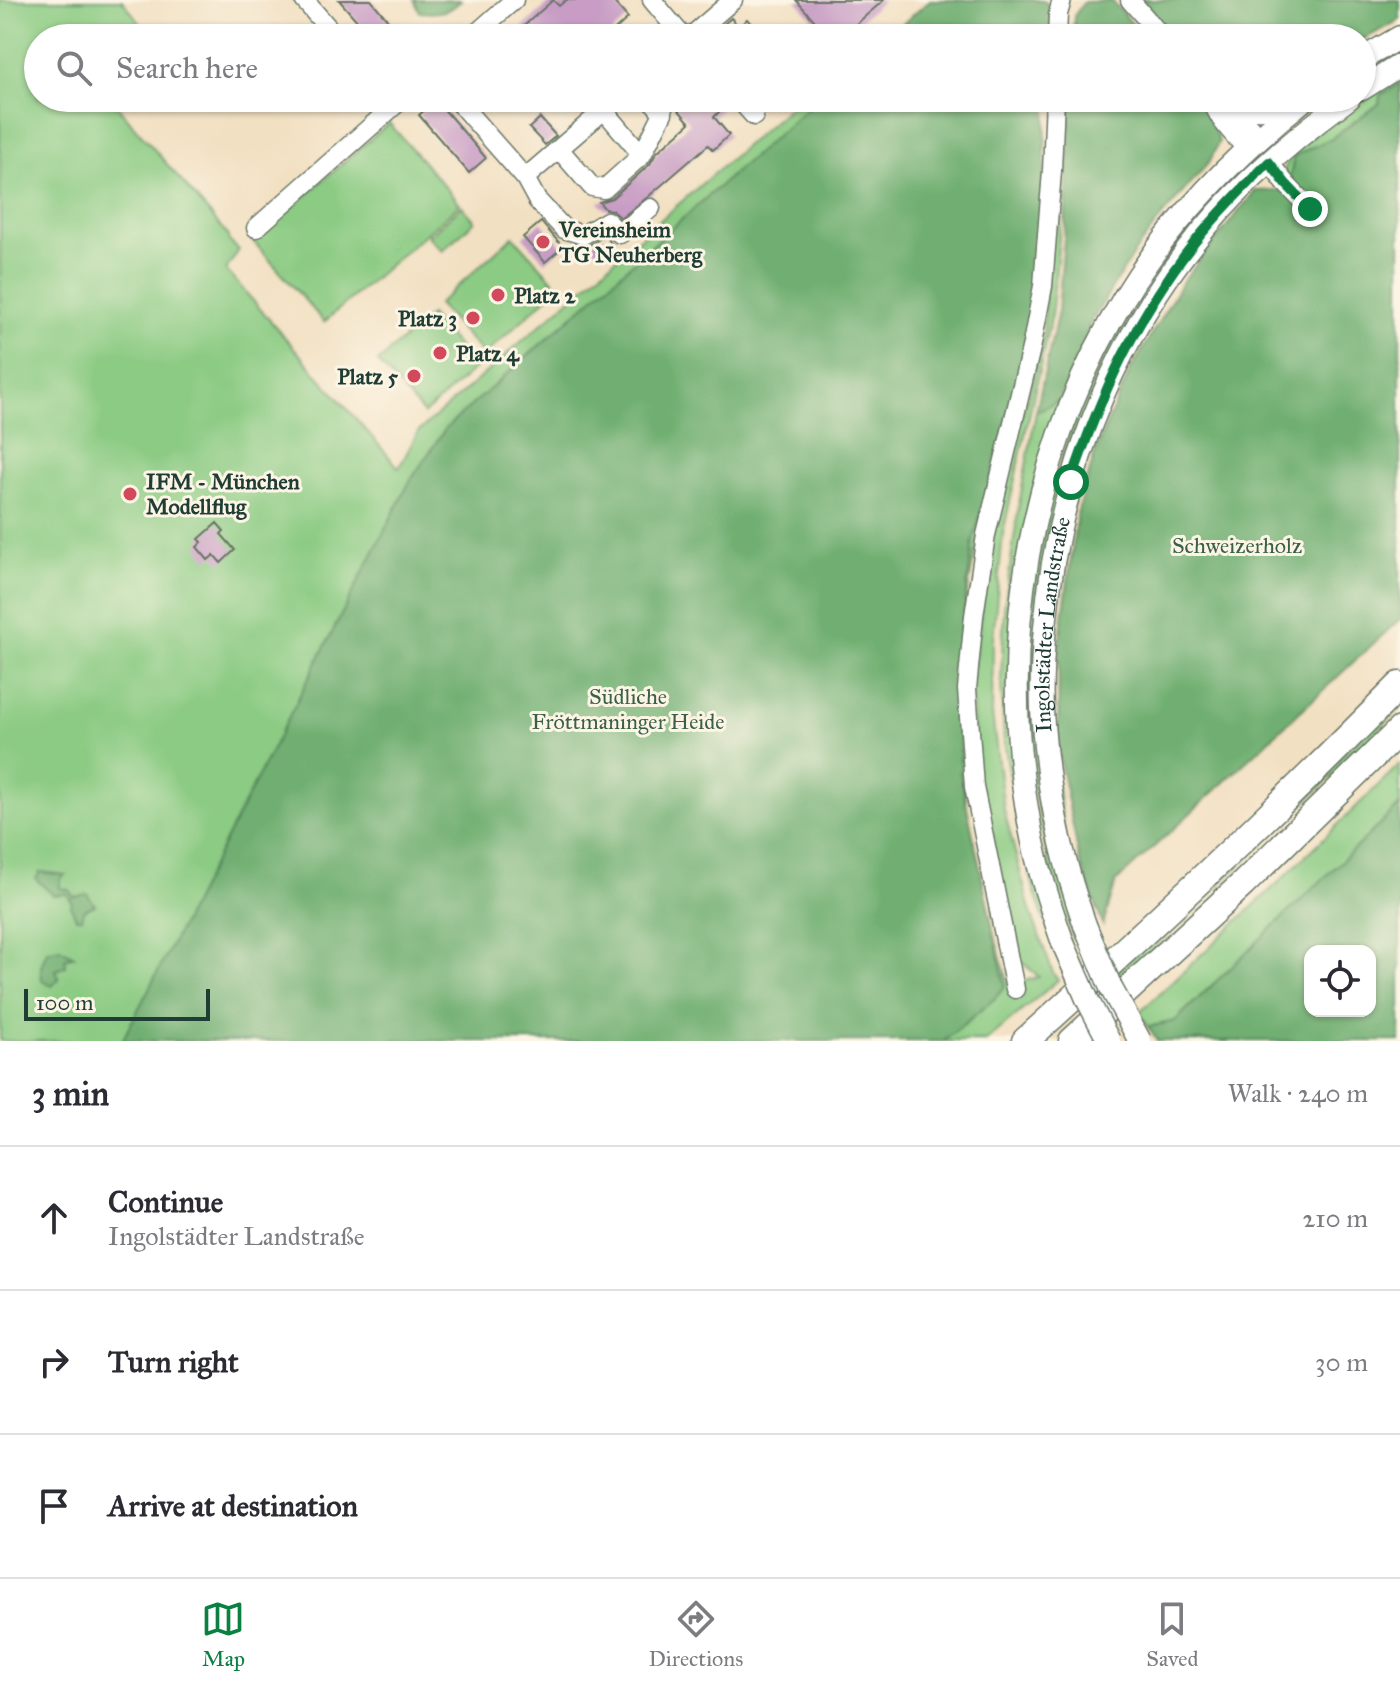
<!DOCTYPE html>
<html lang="en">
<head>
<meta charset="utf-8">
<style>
	body { margin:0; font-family:"IM FELL Great Primer",serif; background:#f7f7f7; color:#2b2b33 }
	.controls { position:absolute; right:24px; bottom:24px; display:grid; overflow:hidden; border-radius:16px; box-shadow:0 2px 6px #0004 }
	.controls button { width:72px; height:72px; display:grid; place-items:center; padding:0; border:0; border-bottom:2px solid #e1e1e2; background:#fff; color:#2b2b33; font:40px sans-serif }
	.scale { position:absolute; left:24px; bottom:20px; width:186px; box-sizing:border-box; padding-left:8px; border:4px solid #1f3d34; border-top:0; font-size:22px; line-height:28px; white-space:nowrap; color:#1f3d34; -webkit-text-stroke:6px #fcf5e5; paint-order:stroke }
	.stop { position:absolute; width:24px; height:24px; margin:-18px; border:6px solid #0b8043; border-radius:50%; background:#fff }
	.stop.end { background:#0b8043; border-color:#fff; box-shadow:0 2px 8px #0008 }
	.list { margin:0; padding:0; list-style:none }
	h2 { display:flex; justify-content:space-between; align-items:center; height:104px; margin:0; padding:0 32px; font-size:34px }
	h2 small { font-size:26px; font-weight:400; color:#7c7c81 }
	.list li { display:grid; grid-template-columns:52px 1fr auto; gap:24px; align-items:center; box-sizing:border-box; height:144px; padding:0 32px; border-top:2px solid #e1e1e2 }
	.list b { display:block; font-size:30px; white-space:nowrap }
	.list p { margin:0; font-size:26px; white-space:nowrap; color:#7c7c81 }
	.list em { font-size:26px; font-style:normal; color:#7c7c81 }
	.icon { flex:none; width:44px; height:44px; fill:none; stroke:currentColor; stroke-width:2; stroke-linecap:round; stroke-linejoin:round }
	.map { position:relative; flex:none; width:1400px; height:1041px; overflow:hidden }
	.search { position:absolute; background:#fff; box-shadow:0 2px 6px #0004; left:24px; right:24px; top:24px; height:88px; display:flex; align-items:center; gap:20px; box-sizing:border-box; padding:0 28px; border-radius:44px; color:#7c7c81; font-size:30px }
	.sheet { height:536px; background:#fff }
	nav { display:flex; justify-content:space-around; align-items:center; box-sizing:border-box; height:112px; border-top:2px solid #e1e1e2; background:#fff; font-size:22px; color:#7c7c81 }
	nav a { display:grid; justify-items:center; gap:4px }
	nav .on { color:#0b8043 }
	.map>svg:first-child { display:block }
</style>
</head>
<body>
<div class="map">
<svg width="1400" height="1041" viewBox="0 0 1400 1041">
	<rect width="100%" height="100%" fill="#fcf5e5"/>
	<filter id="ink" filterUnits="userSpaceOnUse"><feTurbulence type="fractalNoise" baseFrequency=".0125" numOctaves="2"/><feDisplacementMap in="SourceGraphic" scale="16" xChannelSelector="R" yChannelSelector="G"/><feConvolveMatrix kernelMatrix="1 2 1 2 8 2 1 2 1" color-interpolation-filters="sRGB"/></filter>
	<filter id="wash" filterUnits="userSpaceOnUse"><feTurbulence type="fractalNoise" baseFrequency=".006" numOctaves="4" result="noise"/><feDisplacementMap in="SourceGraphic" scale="32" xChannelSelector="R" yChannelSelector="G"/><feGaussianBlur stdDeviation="1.8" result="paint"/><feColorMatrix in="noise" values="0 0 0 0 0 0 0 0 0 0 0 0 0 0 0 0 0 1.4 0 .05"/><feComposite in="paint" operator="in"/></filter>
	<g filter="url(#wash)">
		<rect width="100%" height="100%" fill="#f2e0c2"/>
		<path fill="#8bcb83" stroke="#55845c" stroke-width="2" d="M0,0H122L152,38H38V98H110L227,234L229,241L239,250L226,270L399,468L418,432L800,98H1042L998,437L967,594L959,681V726L969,828L981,890L1009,985L1039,977L1017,958L977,783L971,683L996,508L1032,382L1043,335L1060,98H1067L1060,228L1051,317L1003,533L993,638L992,714L1004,810L1030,910L1053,973L1058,980L986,1041H0Z
			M1400,73V84L1380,95L1379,104L1330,139L1294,156L1289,190L1283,172L1293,151L1361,98Z
			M389,123L460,204L324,322L253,241Z
			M1235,171L1237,174C1188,227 1150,274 1121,340L1036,633L1079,934L1072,938L1047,857L1032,782L1025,670L1036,551L1070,430L1114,335L1164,255Z
			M462,206L475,221L442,251L428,236Z
			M513,236L559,287L484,355L438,304Z
			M430,315L476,367L424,414L378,362Z
			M1060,400L1029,504L1008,686L1055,950L1035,893L1018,826L1004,741L1001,683L1004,609L1019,504L1036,412Z
			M1400,699V708L1309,799L1121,980L1118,972Z
			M1400,764V805L1175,1021L1148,1027L1140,1012L1280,881Z"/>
		<path fill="#70af71" stroke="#487652" stroke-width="2" fill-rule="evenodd" d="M414,0H461C450,13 436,14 420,12Z
			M930,0H1036L1046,2L1051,11L1050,38H887Z
			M1138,0H1400V20L1362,40V38H1169Z
			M1112,1L1145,38H1073L1074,16L1084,2Z
			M1400,84V619L1116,882L1103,925L1080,862L1058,752L1059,646L1077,514L1097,446L1130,371L1182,282L1255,191L1288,190L1294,156L1330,139L1379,104L1380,95Z
			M819,98H1047L1041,251L1029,333L999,449L973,541L960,643V774L1005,986L994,999L944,1041H123V1039L410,481L446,428Z
			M1071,98H1196L1208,115L1219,141L1210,161L1163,215L1132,256L1091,322L1060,400L1036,412L1058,311L1065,226Z
			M1400,805V1041H1157L1148,1027L1175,1021ZM1310,951H1370V1011H1310Z
			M40,872L65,875L61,878L60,888L69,890L74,897L87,894L95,905L84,910L82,918H76L71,907L72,902L67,894L53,895L36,879Z
			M60,948L74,956L65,959L66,966L56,970L59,979L52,986L42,980L41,966L47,951Z"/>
		<g id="blocks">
			<path fill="#c89cc5" d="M339,0H371L399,33L409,25L420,38H372Z
				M553,0L559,6L566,0H612L628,18L606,38H510Z
				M796,0H884L840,38H830Z
				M731,18L739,27L747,19L763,38H723L716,31Z
				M668,98H710L721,110L714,117L729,135L713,150L708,145L649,196L621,218L612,210L605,209L599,202L612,198L650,164L657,152L690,123Z
				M436,100L486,158L469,173L419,115Z
				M540,118L556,136L545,145L529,128Z
				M541,222L563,247L545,262L523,237Z
				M605,236L613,245L610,250L605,252L595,250L591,244Z
				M217,523L224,531L221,534L235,550L221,563L214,555L208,560L197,547L202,542L199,539Z"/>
		</g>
	</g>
	<g filter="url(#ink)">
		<use href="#blocks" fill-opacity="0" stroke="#697666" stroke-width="2"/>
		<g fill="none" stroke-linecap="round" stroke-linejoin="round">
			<g stroke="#697666" stroke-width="21">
				<path id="minor" d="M304,0L337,38
					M652,0L684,38
					M1130,0L1163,38
					M471,38L514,0
					M689,38L733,0
					M1057,38L1058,14L1062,0
					M455,98L525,178L537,200L564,229L583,235L607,221L620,234L651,208
					M738,98L754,116
					M1212,98C1216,118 1233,134 1246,148
					M1225,98C1258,118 1267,110 1302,100
					M1228,105L1252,129L1257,139
					M604,110L642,155L663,113L650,98
					M559,149L592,187L604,189L642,155
					M1269,162L1286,184L1310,209
					M525,178L618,98
					M256,228L403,98
					M1015,989L974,787L967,689L974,616L986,535L1032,344L1043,286L1052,171L1055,98"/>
			</g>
			<g stroke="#697666" stroke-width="25">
				<g id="major">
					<path d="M1362,59L1400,37"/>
					<path d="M1362,89L1400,65"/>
					<path id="s1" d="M1085,925C1062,860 1048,794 1043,724C1040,692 1042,659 1045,627C1058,469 1123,311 1234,196C1269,160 1308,128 1349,98"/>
					<path d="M1063,943C1050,906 1037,867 1030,827C996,645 1028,458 1124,298C1171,220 1235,155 1306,98"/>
				</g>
			</g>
			<g stroke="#697666" stroke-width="29">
				<path id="highway" d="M1025,1041C1153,926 1279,808 1400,685
					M1072,1041L1243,884L1400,730"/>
			</g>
			<use href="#minor" stroke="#fff" stroke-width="18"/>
			<use href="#major" stroke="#fff" stroke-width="22"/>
			<use href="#highway" stroke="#fff" stroke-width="26"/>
			<g stroke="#697666" stroke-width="25" stroke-linecap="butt">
				<path id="major-bridge" d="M1085,925L1111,988L1140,1041
					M1063,943L1088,1001L1109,1041"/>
			</g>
			<use href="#major-bridge" stroke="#fff" stroke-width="22"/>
		</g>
	</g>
	<g fill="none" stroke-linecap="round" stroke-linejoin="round" filter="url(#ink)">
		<path stroke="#0b8043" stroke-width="10" d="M1071,482C1100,396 1137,315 1194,243C1217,214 1243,188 1269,162L1286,184L1310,209"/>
	</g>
	<g fill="#d1495b" stroke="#fcf5e5" stroke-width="3">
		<circle cx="543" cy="242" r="8"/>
		<circle cx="498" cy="295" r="8"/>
		<circle cx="473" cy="318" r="8"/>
		<circle cx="440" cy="353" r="8"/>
		<circle cx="414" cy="376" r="8"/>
		<circle cx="130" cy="494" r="8"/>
	</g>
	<g text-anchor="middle" stroke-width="6" stroke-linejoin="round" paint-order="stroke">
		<g font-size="22" font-weight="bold" fill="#1f3d34" stroke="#fcf5e5" text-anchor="start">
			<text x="559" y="237">Vereinsheim<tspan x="559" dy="25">TG Neuherberg</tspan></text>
			<text x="514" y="303">Platz 2</text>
			<text x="457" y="326" text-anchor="end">Platz 3</text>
			<text x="456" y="361">Platz 4</text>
			<text x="398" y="384" text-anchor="end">Platz 5</text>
			<text x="146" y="489">IFM - München<tspan x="146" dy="25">Modellflug</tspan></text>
		</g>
		<g font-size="22" fill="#3a6048" stroke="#fcf5e5">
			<text x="1237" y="553">Schweizerholz</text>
			<text x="628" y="704">Südliche<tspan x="628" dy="25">Fröttmaninger Heide</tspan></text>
		</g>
		<g font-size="22" fill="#1f3d34" stroke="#fcf5e5">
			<text dy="8" stroke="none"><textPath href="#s1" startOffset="306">Ingolstädter Landstraße</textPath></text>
		</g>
	</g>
</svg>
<div class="controls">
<button><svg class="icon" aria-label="locate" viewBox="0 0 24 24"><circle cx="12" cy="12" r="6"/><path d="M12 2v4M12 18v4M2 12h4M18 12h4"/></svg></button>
</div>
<div class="scale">100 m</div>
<div class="stop" style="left:1071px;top:482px"></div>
<div class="stop end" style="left:1310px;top:209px"></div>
<div class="search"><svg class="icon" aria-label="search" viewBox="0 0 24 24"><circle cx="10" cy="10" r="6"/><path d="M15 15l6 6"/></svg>Search here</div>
</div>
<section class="sheet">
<h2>3 min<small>Walk · 240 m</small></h2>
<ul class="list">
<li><svg class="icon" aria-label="ahead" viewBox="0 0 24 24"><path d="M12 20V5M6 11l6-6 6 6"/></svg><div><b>Continue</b><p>Ingolstädter Landstraße</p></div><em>210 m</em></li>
<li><svg class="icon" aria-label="right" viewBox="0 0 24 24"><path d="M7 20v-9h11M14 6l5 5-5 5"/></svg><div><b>Turn right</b></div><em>30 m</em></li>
<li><svg class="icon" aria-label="arrive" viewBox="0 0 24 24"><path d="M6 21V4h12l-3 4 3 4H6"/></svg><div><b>Arrive at destination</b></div></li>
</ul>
</section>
<nav>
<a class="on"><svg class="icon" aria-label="map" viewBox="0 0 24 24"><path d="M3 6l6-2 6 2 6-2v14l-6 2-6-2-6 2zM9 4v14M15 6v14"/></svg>Map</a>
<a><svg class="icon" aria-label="directions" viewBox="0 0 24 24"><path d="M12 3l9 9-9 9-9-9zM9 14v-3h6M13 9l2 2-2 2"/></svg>Directions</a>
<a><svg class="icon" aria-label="saved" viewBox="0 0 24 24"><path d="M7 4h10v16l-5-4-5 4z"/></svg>Saved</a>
</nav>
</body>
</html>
